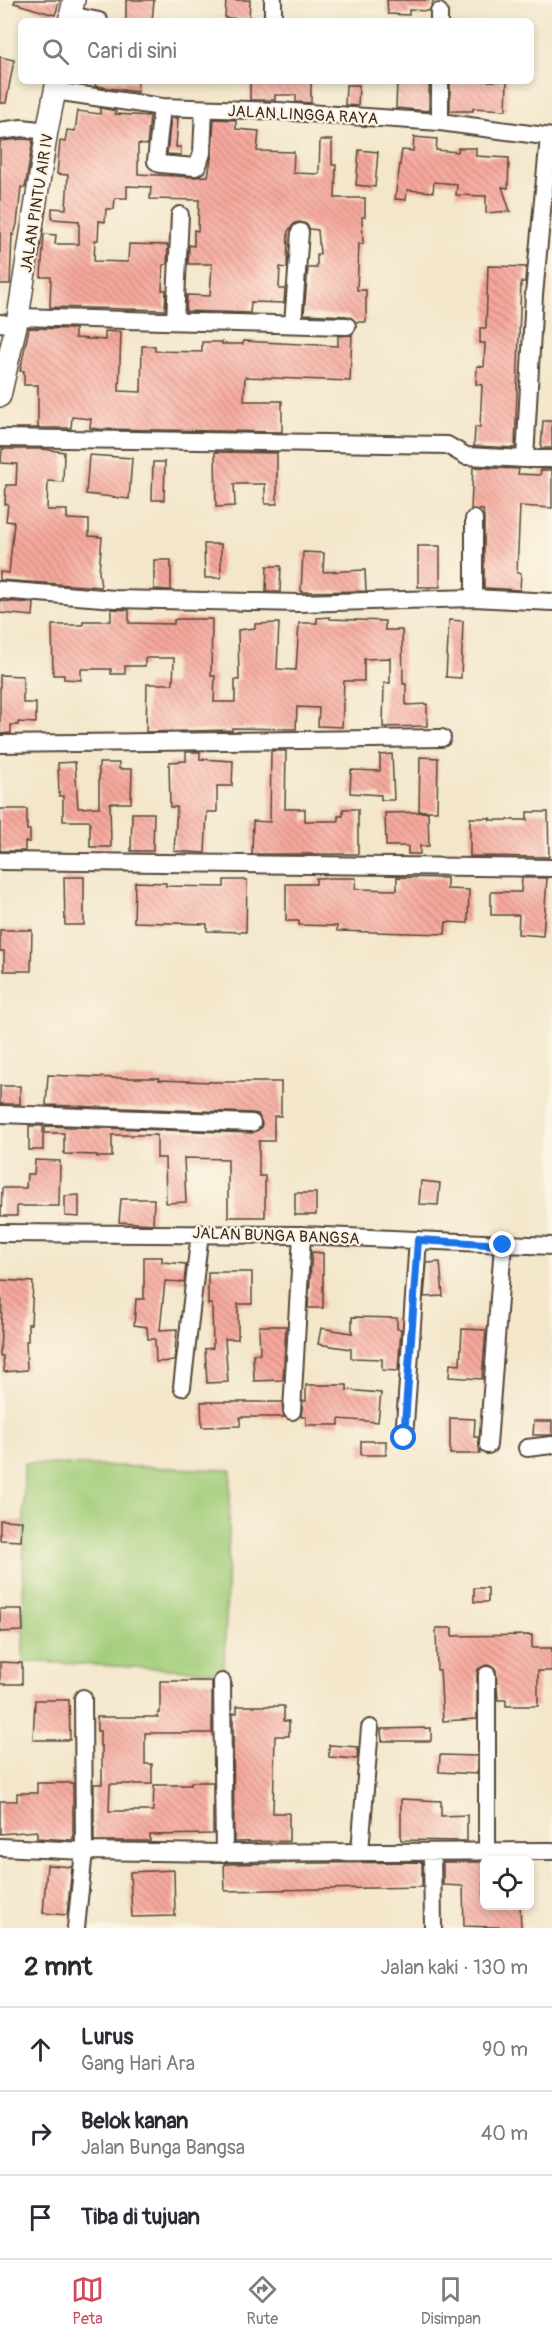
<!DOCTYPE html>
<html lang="id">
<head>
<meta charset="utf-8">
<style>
	body { margin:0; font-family:Pangolin,sans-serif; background:#f2f2f3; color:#2b2b33 }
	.controls { position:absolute; right:18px; bottom:18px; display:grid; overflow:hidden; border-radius:9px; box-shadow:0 3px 9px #0003 }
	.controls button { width:54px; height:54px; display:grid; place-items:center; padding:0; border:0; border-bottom:2px solid #e1e1e2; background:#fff; color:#2b2b33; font:30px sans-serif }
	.stop { position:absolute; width:18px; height:18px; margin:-14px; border:4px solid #1a73e8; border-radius:50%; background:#fff }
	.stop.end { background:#1a73e8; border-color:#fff; box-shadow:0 2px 6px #0008 }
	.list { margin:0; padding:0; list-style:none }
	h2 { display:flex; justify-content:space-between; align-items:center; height:78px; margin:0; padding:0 24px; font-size:26px }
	h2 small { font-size:20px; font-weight:400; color:#7c7c81 }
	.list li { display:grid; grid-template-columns:39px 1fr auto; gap:18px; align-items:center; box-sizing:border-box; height:84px; padding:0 24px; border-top:2px solid #e1e1e2 }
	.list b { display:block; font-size:22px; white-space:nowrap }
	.list p { margin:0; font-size:20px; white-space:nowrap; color:#7c7c81 }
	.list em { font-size:20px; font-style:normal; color:#7c7c81 }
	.icon { flex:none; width:33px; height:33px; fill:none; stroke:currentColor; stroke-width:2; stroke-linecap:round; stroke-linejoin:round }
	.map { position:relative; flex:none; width:552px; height:1928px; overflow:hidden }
	.search { position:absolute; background:#fff; box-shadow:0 3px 9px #0003; left:18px; right:18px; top:18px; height:66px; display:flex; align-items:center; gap:15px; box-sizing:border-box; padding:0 21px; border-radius:9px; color:#7c7c81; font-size:22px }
	.sheet { height:330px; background:#fff }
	nav { display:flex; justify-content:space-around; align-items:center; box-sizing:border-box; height:84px; border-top:2px solid #e1e1e2; background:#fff; font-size:16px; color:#7c7c81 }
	nav a { display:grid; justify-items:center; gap:3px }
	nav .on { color:#d1495b }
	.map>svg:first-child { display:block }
</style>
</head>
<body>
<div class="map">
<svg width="552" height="1928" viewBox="0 0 552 1928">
	<defs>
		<pattern id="building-back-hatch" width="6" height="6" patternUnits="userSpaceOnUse" patternTransform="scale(1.5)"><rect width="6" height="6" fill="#f7a89d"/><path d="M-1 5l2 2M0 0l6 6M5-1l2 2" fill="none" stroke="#c9897f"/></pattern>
	</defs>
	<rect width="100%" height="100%" fill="#fcf5e5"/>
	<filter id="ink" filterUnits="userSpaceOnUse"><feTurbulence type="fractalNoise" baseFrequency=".0167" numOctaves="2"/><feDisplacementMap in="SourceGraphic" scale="12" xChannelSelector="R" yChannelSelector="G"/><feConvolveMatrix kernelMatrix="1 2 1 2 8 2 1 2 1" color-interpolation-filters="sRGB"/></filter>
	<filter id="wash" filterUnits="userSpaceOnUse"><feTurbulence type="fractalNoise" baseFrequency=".008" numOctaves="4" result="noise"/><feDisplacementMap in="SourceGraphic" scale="24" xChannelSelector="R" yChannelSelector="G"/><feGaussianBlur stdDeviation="1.35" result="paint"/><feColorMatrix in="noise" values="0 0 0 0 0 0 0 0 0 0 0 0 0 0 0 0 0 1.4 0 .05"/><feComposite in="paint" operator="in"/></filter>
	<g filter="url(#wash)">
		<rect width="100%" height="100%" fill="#f3e6ca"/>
		<path fill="#a2cd79" stroke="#6e7c4c" stroke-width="1.5" d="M24,1463L231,1470L224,1672L23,1661Z"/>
		<g id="blocks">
			<path fill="url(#building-back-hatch)" d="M15,0H60L55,15L14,3Z
				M126,0H154L152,21H126Z
				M226,0H250L249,19L225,18Z
				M387,0H434L429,11L409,10V15L388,14Z
				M0,57L14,60L6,103H0Z
				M95,81H138L137,92L95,86Z
				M250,81H311V103L296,102V95H275V100H250Z
				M397,81H429V111L396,108Z
				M450,81H507L506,110L473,108V111H450Z
				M346,85H359L358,106L345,105Z
				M100,108L116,111L115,114L150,116L147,145L138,144V174L194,177L208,176L212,154L214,119L236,120V129L259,131L257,151L294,152L293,173L319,174L320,140H332V165H336L335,198H365V217H362L363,244H359L357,290H366V322H356L347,316L304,314L308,268H317V254H320L318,230L310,229L306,224L300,222L295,223L288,231L287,268L280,267L279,289H285L284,303L251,302L250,313L186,311L187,295L210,296L212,264H188L189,245L194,246V230L198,231L199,200L150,199L151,187L127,186V198H115L114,209H106L105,222L99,221L98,240H95L94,261L128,262L129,244L168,245L167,264L163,265L162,290H166L165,310L50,307L51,277H41L44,234L56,235L55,244H79V221L52,219V208L66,209L68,175L57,174L60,141L65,142L67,130L75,131L78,111L100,114Z
				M171,118H178L176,147H181V155L167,154Z
				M414,137L437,139L436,150L458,152V148H476V156L509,158L508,188L502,187L510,211L486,213V196L456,195L457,184L434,182L433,192L407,190L406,200L395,199L402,150L413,151Z
				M22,139L33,140L25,188L21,187L17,224L14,235L12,234L10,284H0V141Z
				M359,150L378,152L375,187L356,185Z
				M488,266L526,267L525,282H521L515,448L474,446L475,427H480L482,385L476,384L477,366L484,367L485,343H480V328H486Z
				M29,328L75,329V338L105,340V331L121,332L119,391L141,392L142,346H155V351L202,352V342H222V344H243V341L338,346V336L352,335L350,381L245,377L244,401H282V432L98,429L90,428L91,419L72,417L71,428H15H38V385H24V371H20Z
				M543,421H552V448H541Z
				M2,449H43L64,452L63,482L48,481L47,510H67V519L89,520V536L102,537L99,572L101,587L0,580V572L9,573L14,522L6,521L8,504H5L6,485H16L17,464L1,463Z
				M215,452L277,453V504H265V484H234L235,506L216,507Z
				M89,455L132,458L129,499L86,494Z
				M153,462H165L164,500H152Z
				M473,467L519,469L518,474L540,475L541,470H552V508L520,506L517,573H521L520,590L484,588V518L483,510L471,509Z
				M204,544H221V578H205Z
				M418,546H440V587H418Z
				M303,552L324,553L323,572L365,570L366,591L301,592Z
				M154,560H171V590L154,589Z
				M267,566H281L280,592H266Z
				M0,601L34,603L33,616L0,613Z
				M111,609L129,610V623L174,624V620L177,619H212L211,676H215L214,702H235V680H239L238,630L255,628V624L279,623L277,669L296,670L299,623H317V618L330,617V619L385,621V630H402L403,684H406V705L427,704V726L383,727L384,683H390V658L364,659V681H344L342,727L318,726L319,708L297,707L296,729L232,728V730L146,732L147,684H173L174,658H145V666H125V674H111V669H81V680L64,679V675H53L52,625H83V621H111Z
				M449,620L463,621L461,678L446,677Z
				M0,675L23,676V703H36V723L18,722V725H11V733L0,734Z
				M271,751H286L285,809H305V821H338V816H343V809H358V854H252L253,821L270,822Z
				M186,752H200V759L233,761L232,786H217V812H207L205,853L174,851L177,807H170L169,762L186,761Z
				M392,754L394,800H381V795L350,793L351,770L380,771V755Z
				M420,757L438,758L437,811H419Z
				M75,762L78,808L99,807V763H119V769H132L131,803H110L111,847H90V821H63V796H59L58,763Z
				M0,809H27V830H30V842H25V851H0Z
				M428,812L429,846H420V854H408V846H386L385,813Z
				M527,812H548L549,857L470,856V818H490V820H527Z
				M132,813H154L153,851H131Z
				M64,877H84V925H65Z
				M397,877L447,878V889L469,890L468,923L446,922L445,934L337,931V926L299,925V921H286V884H316V878H356L355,889L397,890Z
				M522,878H547L543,936L518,934L519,915H491V892H521Z
				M224,880H247L246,932L207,931V924L134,922L135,882L166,883V886L224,887Z
				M0,930H32L31,971H4V951H0Z
				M48,1075L115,1078H159V1080L213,1082H281V1116H274V1141H259V1176H265V1217H228V1159L184,1158L186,1202L166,1203L165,1158H157V1135H112V1157H97V1155L64,1154V1133H45V1126L252,1133L261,1128L262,1123L258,1114L252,1113L46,1105Z
				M0,1086H20V1104H0Z
				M29,1126H43V1150H29Z
				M35,1160L60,1161L59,1206H17V1216H1L2,1188H26L27,1174H34Z
				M421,1181L440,1183L438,1205L419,1204Z
				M295,1193H316V1215H295Z
				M79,1195V1217L65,1216V1196Z
				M121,1199H154L153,1224L119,1222Z
				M312,1252L323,1253V1308H308Z
				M144,1257H162V1262L186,1264L184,1282L165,1281L160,1330L177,1329L174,1361L156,1362L155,1339H148L147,1327L134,1325L136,1299H144Z
				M440,1262L443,1296L424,1297L427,1263Z
				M208,1272H252V1304H238V1339H225L228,1382L207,1383L205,1349L213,1348L212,1304H208Z
				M0,1280L33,1282L31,1324H28V1341H26L27,1370L4,1372L3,1356H0L2,1300H0Z
				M352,1317L397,1318V1329H401L398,1371L382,1370V1359L351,1358V1349L318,1344L321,1328L352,1333Z
				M259,1326H286L283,1380L254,1381L253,1354H260Z
				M462,1329L486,1330L482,1379L449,1377L450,1364L460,1365Z
				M306,1385H347V1390L381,1393L378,1422L339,1419V1425H306V1417H301L303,1401H306Z
				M201,1402H282L284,1417H240V1426L202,1427Z
				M450,1418L475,1419L474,1437H478L480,1454H450Z
				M534,1421H552V1435H533Z
				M361,1441H386V1455H361Z
				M0,1520L22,1521L21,1541L0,1540Z
				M474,1588H488V1602H474Z
				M0,1609H22L23,1631L0,1632Z
				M436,1628H452V1636L532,1635V1648H552V1671H538V1706H506V1700H498L496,1670L493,1666L486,1665L478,1669L477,1674V1719L443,1721L440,1670H437Z
				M0,1662L22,1663V1684H0Z
				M160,1681H212V1733H145V1764H152V1784H110L109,1811H153L154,1785H191V1782H213V1834L150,1835V1841H94V1784H102V1746H100V1731H97V1717H158V1713H160Z
				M35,1700H69L70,1740H33Z
				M237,1706H284V1721H289V1736H275L273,1813H289V1841L234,1842L233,1713H237Z
				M431,1728V1741H382L381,1729Z
				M329,1745L358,1747L357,1759L329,1757Z
				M440,1755L477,1756V1774L439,1772Z
				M37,1783H73V1840L37,1838V1831L0,1834V1801H17V1793H37Z
				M401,1799L441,1801V1816L467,1815V1841L401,1840Z
				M422,1862V1887L225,1891L224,1864Z
				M443,1862H484V1905H520L521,1928L464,1926L463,1886L443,1885Z
				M47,1865L72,1867L67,1915L43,1913Z
				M174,1870L175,1916L132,1917L130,1872Z"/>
		</g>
	</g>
	<g filter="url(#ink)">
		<use href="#blocks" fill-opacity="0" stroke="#574638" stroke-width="1.5"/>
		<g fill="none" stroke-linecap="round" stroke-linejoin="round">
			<g stroke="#574638" stroke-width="20">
				<path id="minor" d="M273,0V21
					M439,12V21
					M70,15L99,21
					M440,81V122
					M55,91L162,107L278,111L440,122L552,137
					M162,107L156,161L160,164L195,167L198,165L202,153L204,109
					M0,131L22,128L47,131
					M18,317L347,326
					M175,321L180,215
					M0,323L16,325
					M293,324L300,232
					M0,438L447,445L466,456L525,459L534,295L549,137
					M525,459H552
					M474,519V598
					M0,590L115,599L299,603L474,598L552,602
					M0,744L442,738
					M0,861L552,868
					M0,1114L252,1123
					M0,1233L302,1235L552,1246
					M182,1387L200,1233
					M292,1411L302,1235
					M404,1438L418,1240
					M488,1445L503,1245
					M527,1448L552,1445
					M487,1675V1852
					M222,1682L224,1853
					M0,1847L84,1851L224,1853L552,1851
					M360,1851L370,1728
					M432,1852L433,1928
					M76,1928L84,1851L83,1698"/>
			</g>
			<g stroke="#574638" stroke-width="24">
				<path id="major" d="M69,21L74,0
					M0,396L18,317L47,131L57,81"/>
			</g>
			<use href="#minor" stroke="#fff" stroke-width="16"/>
			<use href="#major" stroke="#fff" stroke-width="21"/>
		</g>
	</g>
	<g fill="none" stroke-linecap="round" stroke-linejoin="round" filter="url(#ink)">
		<path stroke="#1a73e8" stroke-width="8" d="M404,1438L418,1240L503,1245"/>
	</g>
	<g text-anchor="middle" stroke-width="4.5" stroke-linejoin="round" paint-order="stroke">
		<g font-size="16" fill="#3b2a1e" stroke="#fcf5e5">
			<text transform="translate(303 114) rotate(3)" y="6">JALAN LINGGA RAYA</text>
			<text transform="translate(36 203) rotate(-81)" y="6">JALAN PINTU AIR IV</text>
			<text transform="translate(276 1235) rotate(2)" y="6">JALAN BUNGA BANGSA</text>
		</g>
	</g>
</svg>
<div class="controls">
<button><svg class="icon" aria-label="locate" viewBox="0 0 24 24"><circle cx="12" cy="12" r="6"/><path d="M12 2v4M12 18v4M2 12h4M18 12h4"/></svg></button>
</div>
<div class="stop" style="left:404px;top:1438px"></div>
<div class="stop end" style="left:503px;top:1245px"></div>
<div class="search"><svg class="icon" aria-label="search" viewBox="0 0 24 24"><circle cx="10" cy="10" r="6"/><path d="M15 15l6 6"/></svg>Cari di sini</div>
</div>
<section class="sheet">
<h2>2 mnt<small>Jalan kaki · 130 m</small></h2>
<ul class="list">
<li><svg class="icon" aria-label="ahead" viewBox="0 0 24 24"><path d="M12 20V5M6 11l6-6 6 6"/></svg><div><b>Lurus</b><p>Gang Hari Ara</p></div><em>90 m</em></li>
<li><svg class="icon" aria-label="right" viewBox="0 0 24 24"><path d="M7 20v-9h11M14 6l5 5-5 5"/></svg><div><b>Belok kanan</b><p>Jalan Bunga Bangsa</p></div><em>40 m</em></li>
<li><svg class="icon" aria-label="arrive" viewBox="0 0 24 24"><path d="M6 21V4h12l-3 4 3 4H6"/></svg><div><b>Tiba di tujuan</b></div></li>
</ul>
</section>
<nav>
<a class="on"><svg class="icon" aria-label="map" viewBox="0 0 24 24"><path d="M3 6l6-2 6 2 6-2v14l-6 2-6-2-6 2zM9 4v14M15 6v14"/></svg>Peta</a>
<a><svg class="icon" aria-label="directions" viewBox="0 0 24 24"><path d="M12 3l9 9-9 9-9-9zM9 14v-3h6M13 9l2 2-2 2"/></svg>Rute</a>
<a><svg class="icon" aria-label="saved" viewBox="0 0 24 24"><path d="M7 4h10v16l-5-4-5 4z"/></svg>Disimpan</a>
</nav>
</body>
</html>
